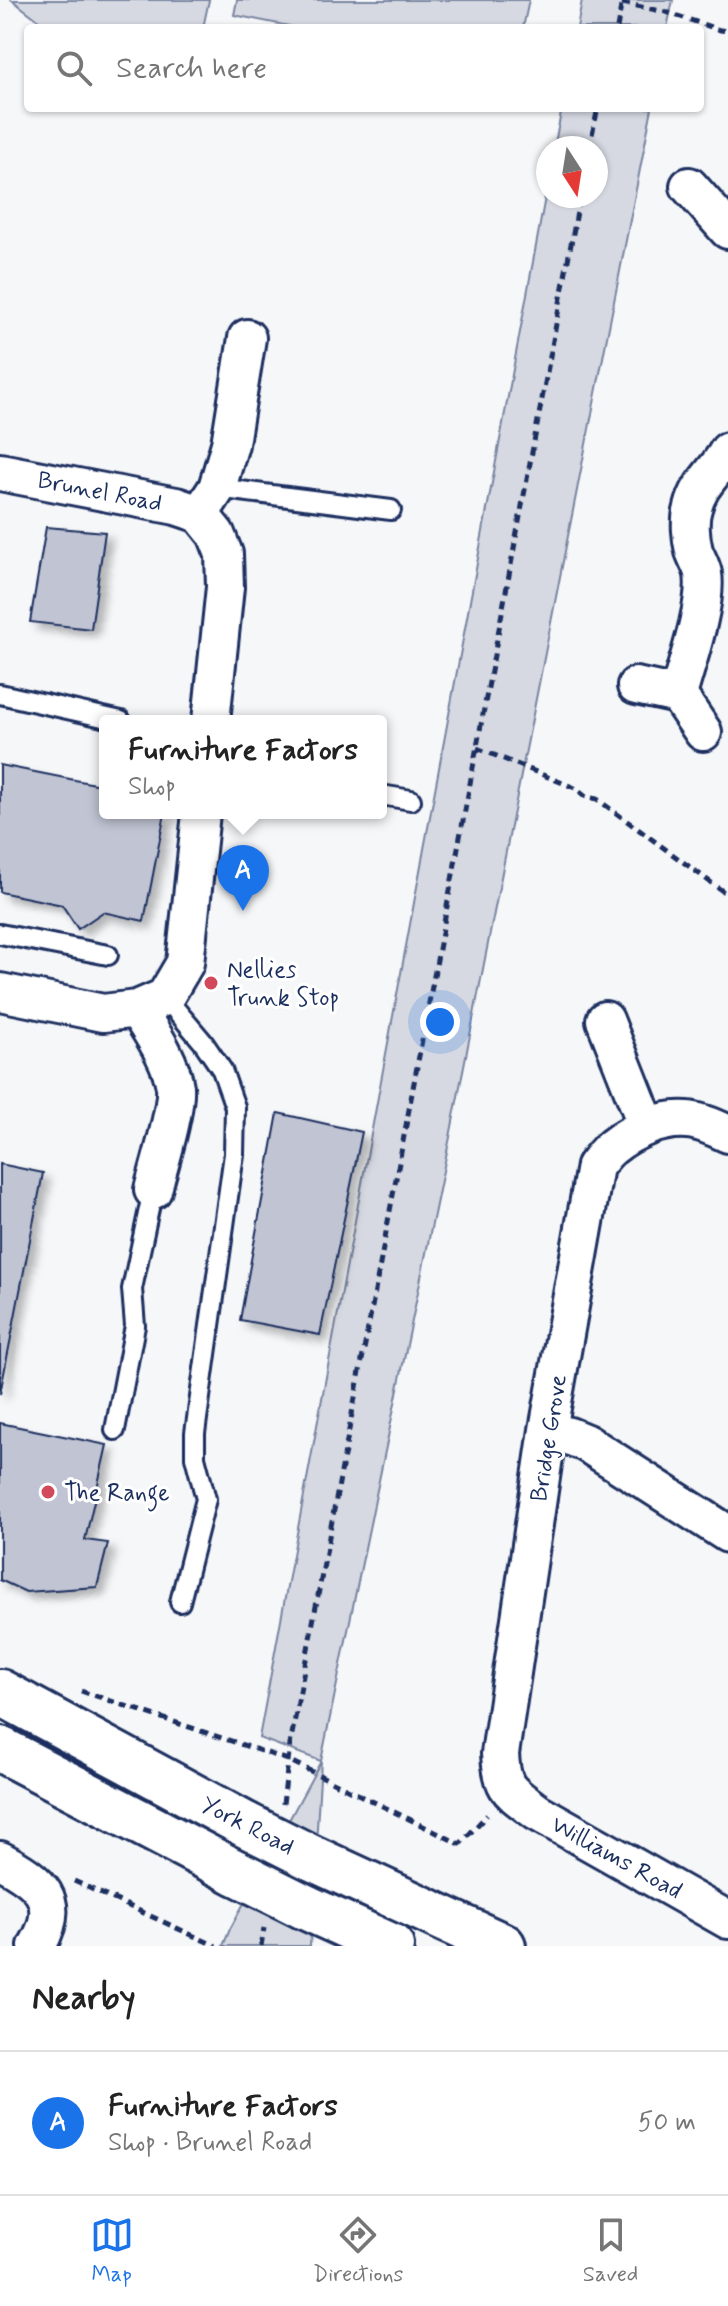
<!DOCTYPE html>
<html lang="en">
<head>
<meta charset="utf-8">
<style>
	body { margin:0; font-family:Mynerve,sans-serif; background:#f2f2f2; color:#222 }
	.compass { position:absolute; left:536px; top:136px; width:72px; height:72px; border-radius:50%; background:#fff; box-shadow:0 2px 6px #0004; rotate:168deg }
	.you { position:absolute; left:440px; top:1022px; width:28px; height:28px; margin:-20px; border:6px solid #fff; border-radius:50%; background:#1a73e8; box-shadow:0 0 0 12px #1a73e833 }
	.badge { display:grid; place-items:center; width:52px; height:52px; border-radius:50%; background:#1a73e8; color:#fff; font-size:26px; font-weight:700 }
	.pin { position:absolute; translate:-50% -66px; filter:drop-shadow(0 2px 4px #0008) }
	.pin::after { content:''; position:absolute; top:42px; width:28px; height:24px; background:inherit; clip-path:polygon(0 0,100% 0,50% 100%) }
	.popup { position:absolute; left:99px; top:715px; width:288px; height:104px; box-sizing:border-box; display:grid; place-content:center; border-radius:8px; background:#fff; filter:drop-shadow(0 2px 6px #0005); font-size:26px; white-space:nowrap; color:#767676 }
	.popup b { font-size:30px; color:#222 }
	.popup::after { content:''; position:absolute; left:50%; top:100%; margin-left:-16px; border:16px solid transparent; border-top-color:#fff }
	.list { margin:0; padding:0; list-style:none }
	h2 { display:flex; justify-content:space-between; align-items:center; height:104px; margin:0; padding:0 32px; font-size:34px }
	h2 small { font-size:26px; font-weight:400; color:#767676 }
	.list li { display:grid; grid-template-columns:52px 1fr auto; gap:24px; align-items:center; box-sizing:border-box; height:144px; padding:0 32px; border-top:2px solid #e0e0e0 }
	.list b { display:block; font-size:30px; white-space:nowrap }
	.list p { margin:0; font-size:26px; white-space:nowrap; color:#767676 }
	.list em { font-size:26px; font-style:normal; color:#767676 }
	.icon { flex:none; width:44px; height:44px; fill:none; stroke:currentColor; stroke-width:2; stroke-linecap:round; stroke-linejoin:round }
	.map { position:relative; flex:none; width:728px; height:1946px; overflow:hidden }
	.search { position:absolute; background:#fff; box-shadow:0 2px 6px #0004; left:24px; right:24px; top:24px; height:88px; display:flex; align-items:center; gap:20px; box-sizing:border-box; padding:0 28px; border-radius:8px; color:#767676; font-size:30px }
	.sheet { height:248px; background:#fff }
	nav { display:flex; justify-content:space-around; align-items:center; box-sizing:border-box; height:112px; border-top:2px solid #e0e0e0; background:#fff; font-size:22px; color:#767676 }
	nav a { display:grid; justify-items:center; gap:4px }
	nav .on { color:#1a73e8 }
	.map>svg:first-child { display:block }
</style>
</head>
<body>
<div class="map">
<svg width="728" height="1946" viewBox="0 0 728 1946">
	<defs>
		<filter id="shadow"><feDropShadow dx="7" dy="7" stdDeviation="4" flood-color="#0004"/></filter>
	</defs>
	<rect width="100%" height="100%" fill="#f6f7f9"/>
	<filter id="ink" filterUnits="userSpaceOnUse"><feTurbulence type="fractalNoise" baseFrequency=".0125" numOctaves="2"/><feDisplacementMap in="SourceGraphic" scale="16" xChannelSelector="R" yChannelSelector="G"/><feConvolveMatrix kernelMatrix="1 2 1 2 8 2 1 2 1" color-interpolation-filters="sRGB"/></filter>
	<g filter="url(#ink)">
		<path fill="#d6d9e2" stroke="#7884a0" stroke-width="2" d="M12,0H209L203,28H49Z
			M237,0H529L523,28H299L234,15Z
			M582,0H673L667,28H577Z
			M562,108H652L450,1137L321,1761L310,1946H223L230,1929L321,1761L259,1738L548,181V196H596V148H554Z"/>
		<path fill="#c0c4d3" stroke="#1b2f5e" stroke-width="2" filter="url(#shadow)" d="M46,527L105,532L91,629L30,622Z
			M0,765L105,786V813H165L144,921L103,912L78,929L62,905L0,892Z
			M278,1113L362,1132L320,1335L240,1320Z
			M0,1164L43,1173L0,1394Z
			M0,1423L107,1445L85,1540L108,1543L97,1587L26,1592L0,1580Z"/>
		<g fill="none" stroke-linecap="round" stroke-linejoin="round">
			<g stroke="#1b2f5e" stroke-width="24">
				<path id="service" d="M217,488L391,510
					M0,694L121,721
					M381,795L411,800
					M0,934L108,955
					M165,997L203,1042L222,1070L235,1107L234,1154L195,1433V1457L206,1499L180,1602
					M115,1430L135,1326L132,1289L153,1190"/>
			</g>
			<g stroke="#1b2f5e" stroke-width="42">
				<path id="minor" d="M689,186L728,230
					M0,472L176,506L200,514L216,534L224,554L225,587L211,721
					M200,514L217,488L230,444L247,338
					M636,686L678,695L703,732
					M678,695C686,666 708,603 703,574C702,567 697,559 694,551C691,539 689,520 693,508C699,483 715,474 728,451
					M0,992L103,1013L137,1009L165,997L185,963L201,813
					M137,1009C151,1032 171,1060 175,1087C177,1109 159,1166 153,1190
					M605,1020L647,1126
					M728,1134C716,1128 701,1121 687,1120C661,1118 632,1131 612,1147C605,1152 600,1160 595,1166L548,1430L500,1754C502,1790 509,1791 537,1812L728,1920
					M548,1430L569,1436L586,1443L728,1534
					M0,1860C40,1881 64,1900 37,1946"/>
			</g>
			<g stroke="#1b2f5e" stroke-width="50">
				<path id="trunk" d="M0,1692L246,1825
					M0,1749L237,1873
					M310,1857L503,1946
					M305,1907L391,1946"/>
			</g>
			<path stroke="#1b2f5e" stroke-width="5" stroke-dasharray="8 6" stroke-linecap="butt" d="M622,3L666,12L720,30L728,31
				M617,28L622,1
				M589,148L598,108
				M477,748L575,788L586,797L597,799L728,895
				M81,1691L288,1760L460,1844L487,1815
				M283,1804L290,1745L580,196
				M74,1881L216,1946
				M261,1946L264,1928"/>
			<use href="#service" stroke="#fff" stroke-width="18"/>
			<use href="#minor" stroke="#fff" stroke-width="36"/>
			<use href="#trunk" stroke="#fff" stroke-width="44"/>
			<g stroke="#1b2f5e" stroke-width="50" stroke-linecap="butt">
				<path id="trunk-bridge" d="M246,1825L310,1857
					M237,1873L305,1907"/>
			</g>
			<use href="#trunk-bridge" stroke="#fff" stroke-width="44"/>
		</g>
	</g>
	<g fill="#d1495b" stroke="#fff" stroke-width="3">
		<circle cx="211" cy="983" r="8"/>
		<circle cx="48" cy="1492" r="8"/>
	</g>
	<g text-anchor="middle" stroke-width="6" stroke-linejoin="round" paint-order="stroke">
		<g font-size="24" fill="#1b2f5e" stroke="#fff">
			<text transform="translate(100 491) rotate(11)" y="8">Brunel Road</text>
			<text transform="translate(548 1438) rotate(-81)" y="8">Bridge Grove</text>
			<text transform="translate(248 1825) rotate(27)" y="8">York Road</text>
			<text transform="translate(617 1857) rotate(29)" y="8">Williams Road</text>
		</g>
		<g font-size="24" fill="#1b2f5e" stroke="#fff" text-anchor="start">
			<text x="227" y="977">Nellies<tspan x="227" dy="28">Trunk Stop</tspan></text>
			<text x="64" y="1500">The Range</text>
		</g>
	</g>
</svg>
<svg class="compass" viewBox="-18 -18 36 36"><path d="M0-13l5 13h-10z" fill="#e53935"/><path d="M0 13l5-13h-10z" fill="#767676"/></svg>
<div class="you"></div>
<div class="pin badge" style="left:243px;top:911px">A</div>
<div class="popup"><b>Furniture Factors</b>Shop</div>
<div class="search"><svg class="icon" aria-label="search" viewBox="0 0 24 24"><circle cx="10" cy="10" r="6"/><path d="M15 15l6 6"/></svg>Search here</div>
</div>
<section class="sheet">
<h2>Nearby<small></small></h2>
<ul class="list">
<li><span class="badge">A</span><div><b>Furniture Factors</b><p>Shop · Brunel Road</p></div><em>50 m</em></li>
</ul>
</section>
<nav>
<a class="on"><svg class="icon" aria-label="map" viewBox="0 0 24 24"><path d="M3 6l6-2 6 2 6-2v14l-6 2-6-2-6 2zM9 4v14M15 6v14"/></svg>Map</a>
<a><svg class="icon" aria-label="directions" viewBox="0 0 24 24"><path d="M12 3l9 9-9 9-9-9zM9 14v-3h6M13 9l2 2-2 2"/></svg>Directions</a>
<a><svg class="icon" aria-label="saved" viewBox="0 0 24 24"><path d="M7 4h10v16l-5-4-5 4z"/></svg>Saved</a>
</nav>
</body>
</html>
